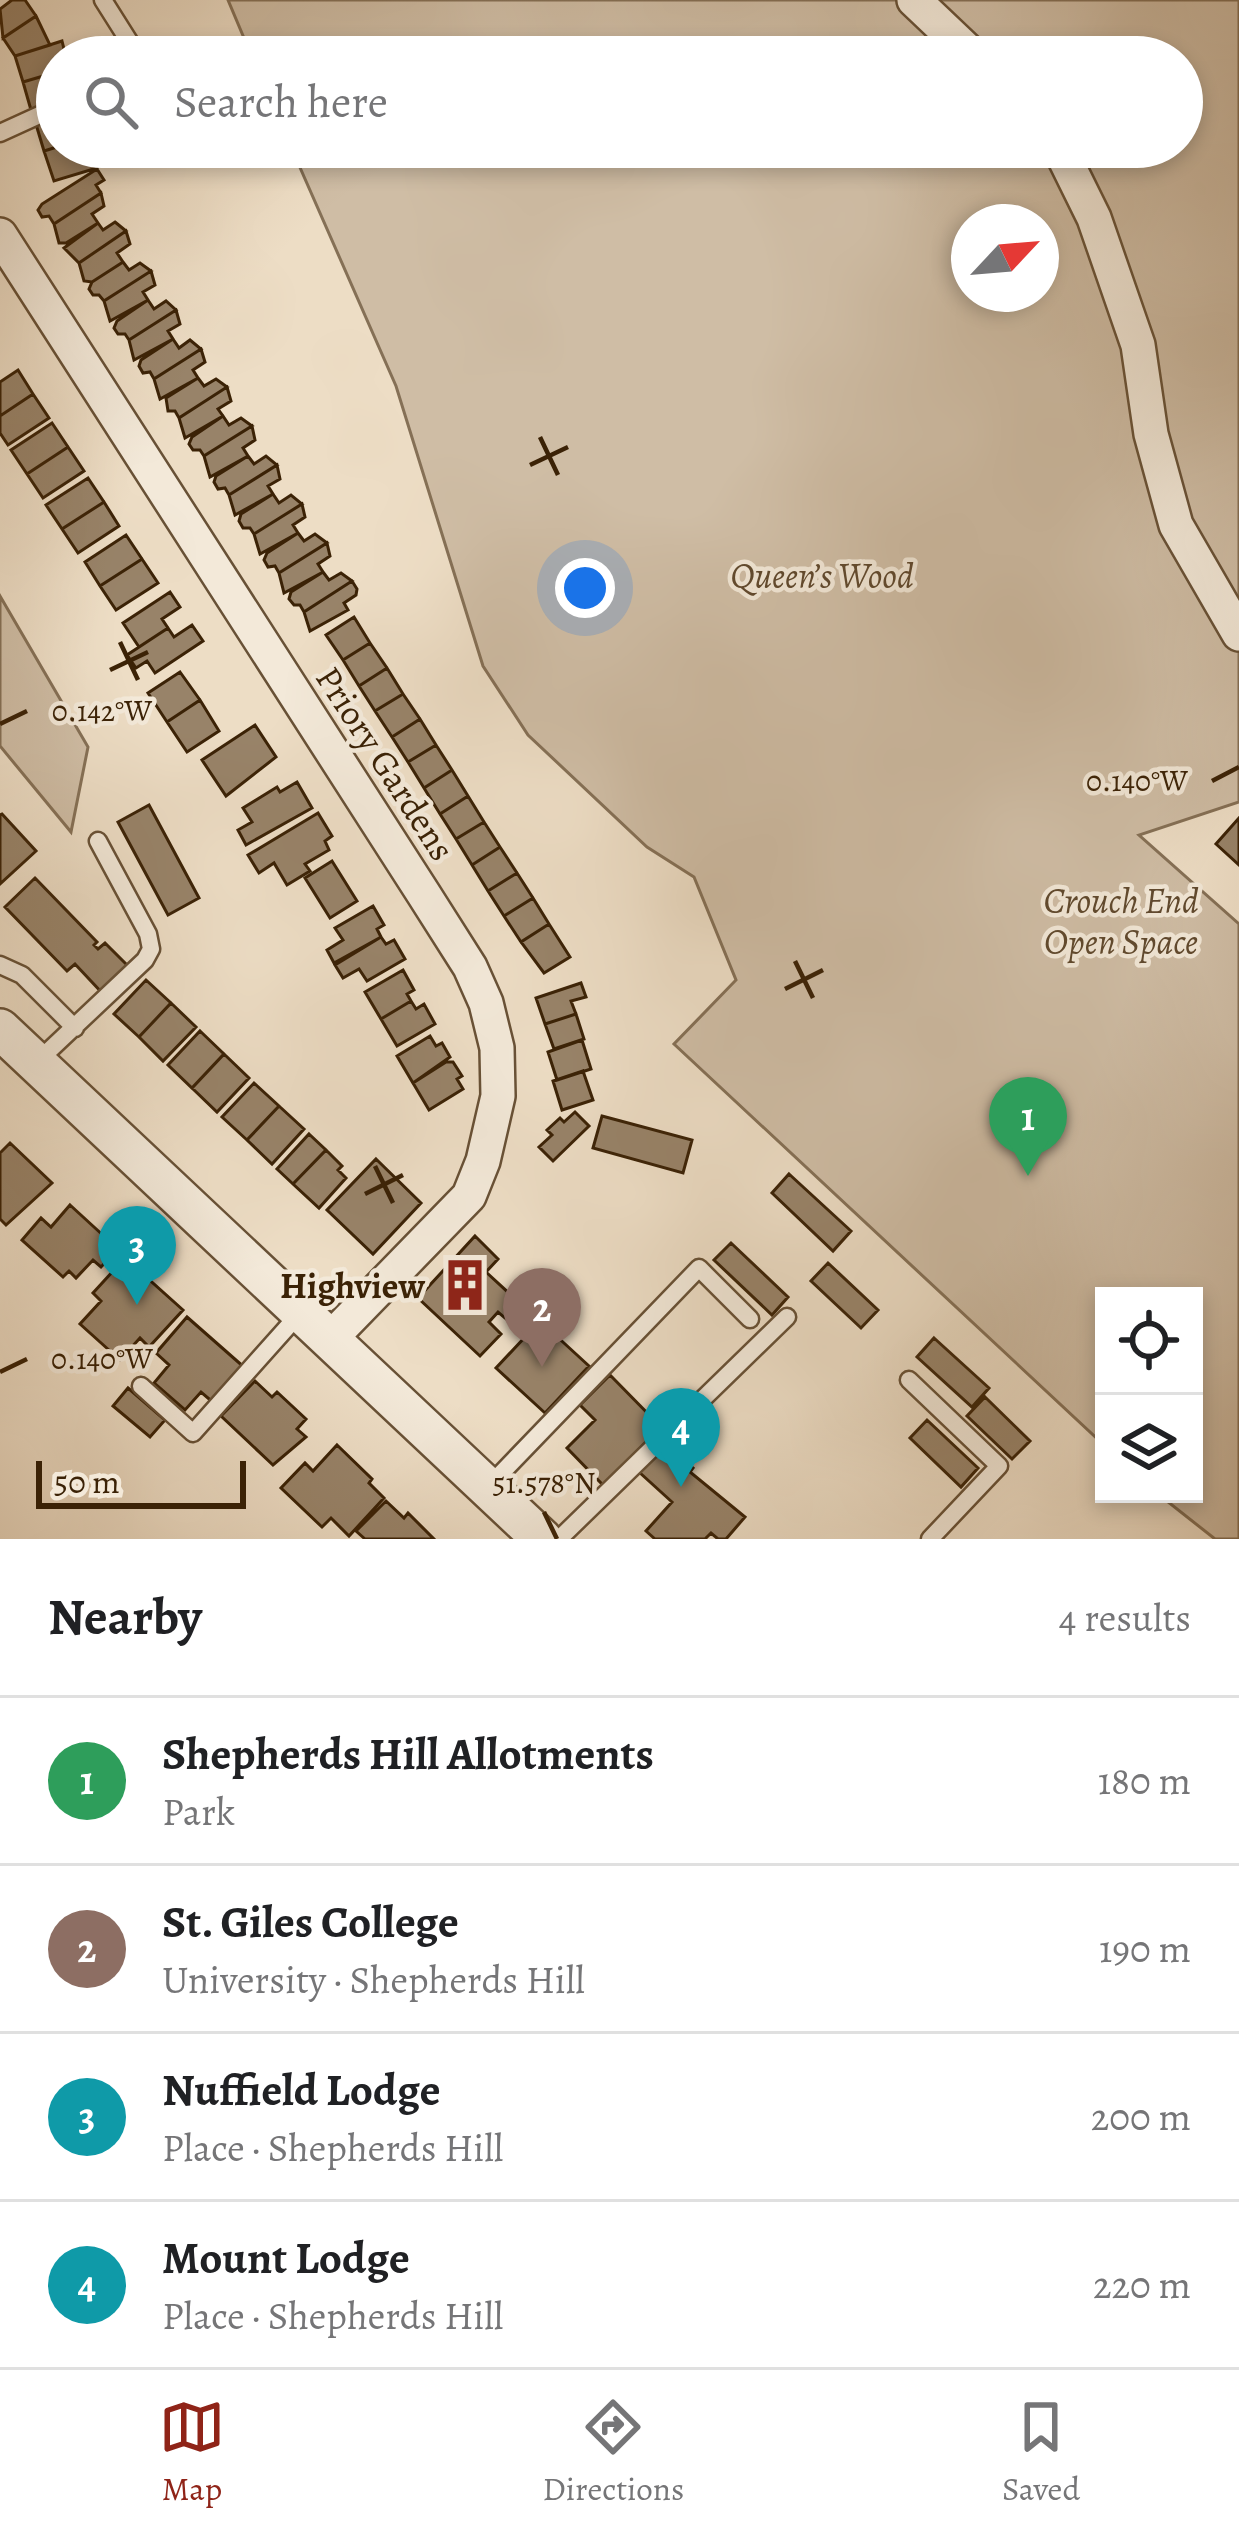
<!DOCTYPE html>
<html lang="en">
<head>
<meta charset="utf-8">
<style>
	body { margin:0; font-family:Alegreya,serif; background:#f2f2f2; color:#202124 }
	.controls { position:absolute; right:36px; bottom:36px; display:grid; overflow:hidden; border-radius:0px; box-shadow:0 6px 18px #0003 }
	.controls button { width:108px; height:108px; display:grid; place-items:center; padding:0; border:0; border-bottom:3px solid #e0e0e0; background:#fff; color:#202124; font:60px sans-serif }
	.compass { position:absolute; left:951px; top:204px; width:108px; height:108px; border-radius:50%; background:#fff; box-shadow:0 6px 18px #0003; rotate:64deg }
	.scale { position:absolute; left:36px; bottom:30px; width:210px; box-sizing:border-box; padding-left:12px; border:6px solid #3b2206; border-top:0; font-size:33px; line-height:42px; white-space:nowrap; color:#3b2206; -webkit-text-stroke:9px #f3e9d9; paint-order:stroke }
	.you { position:absolute; left:585px; top:588px; width:42px; height:42px; margin:-30px; border:9px solid #fff; border-radius:50%; background:#1a73e8; box-shadow:0 0 0 18px #1a73e833 }
	.badge { display:grid; place-items:center; width:78px; height:78px; border-radius:50%; background:#8f2418; color:#fff; font-size:39px; font-weight:700 }
	.pin { position:absolute; translate:-50% -99px; filter:drop-shadow(0 3px 6px #0008) }
	.pin::after { content:''; position:absolute; top:63px; width:42px; height:36px; background:inherit; clip-path:polygon(0 0,100% 0,50% 100%) }
	.list { margin:0; padding:0; list-style:none }
	h2 { display:flex; justify-content:space-between; align-items:center; height:156px; margin:0; padding:0 48px; font-size:51px }
	h2 small { font-size:39px; font-weight:400; color:#757577 }
	.list li { display:grid; grid-template-columns:78px 1fr auto; gap:36px; align-items:center; box-sizing:border-box; height:168px; padding:0 48px; border-top:3px solid #e0e0e0 }
	.list b { display:block; font-size:45px; white-space:nowrap }
	.list p { margin:0; font-size:39px; white-space:nowrap; color:#757577 }
	.list em { font-size:39px; font-style:normal; color:#757577 }
	.icon { flex:none; width:66px; height:66px; fill:none; stroke:currentColor; stroke-width:2; stroke-linecap:round; stroke-linejoin:round }
	.map { position:relative; flex:none; width:1239px; height:1539px; overflow:hidden }
	.search { position:absolute; background:#fff; box-shadow:0 6px 18px #0003; left:36px; right:36px; top:36px; height:132px; display:flex; align-items:center; gap:30px; box-sizing:border-box; padding:0 42px; border-radius:66px; color:#757577; font-size:45px }
	.sheet { height:828px; background:#fff }
	nav { display:flex; justify-content:space-around; align-items:center; box-sizing:border-box; height:168px; border-top:3px solid #e0e0e0; background:#fff; font-size:33px; color:#757577 }
	nav a { display:grid; justify-items:center; gap:6px }
	nav .on { color:#8f2418 }
	.map>svg:first-child { display:block }
</style>
</head>
<body>
<div class="map">
<svg width="1239" height="1539" viewBox="0 0 1239 1539">
	<rect width="100%" height="100%" fill="#edddc5"/>
	<filter id="stains"><feTurbulence type="fractalNoise" baseFrequency=".00167" numOctaves="4"/><feColorMatrix values="0 0 0 0 .2 0 0 0 0 .09 0 0 0 0 .02 0 0 0 .5 -.17"/></filter>
	<radialGradient id="worn" r=".72"><stop offset=".6" stop-color="#630" stop-opacity="0"/><stop offset="1" stop-color="#630" stop-opacity=".3"/></radialGradient>
	<path fill="#cfbda5" stroke="#857056" stroke-width="3" fill-rule="evenodd" d="M228,0H1239V802L1139,835L1239,924V1539H1215L1158,1494H1194V1296H1104V1445L674,1044L736,980L694,877L647,847L528,735L483,666L396,386L291,147H1182V57H252ZM969,222H1041V294H969Z
		M0,596L88,747L71,832L0,746Z"/>
	<path fill="#988369" stroke="#3b2206" stroke-width="3" d="M12,0H25L36,16L3,38L0,9Z
		M36,16L50,45L15,56L3,38Z
		M62,41L66,57H57V72L23,82L15,56Z
		M57,72V102L31,110L23,82Z
		M57,114V147L44,151L35,121Z
		M57,147H91L97,168L54,181L44,151Z
		M97,169L104,180L96,185L101,193L54,224L49,216L42,217L38,210L42,204Z
		M101,193L104,206L92,214L98,223L66,243H59L54,224Z
		M115,222L126,231L79,263L64,248L98,223L103,230Z
		M126,231L130,244L117,253L123,262L92,282L84,281L79,263Z
		M123,262L129,270L140,263L151,271L104,301L99,295H93L89,289L92,282Z
		M151,271L155,285L143,292L148,300L110,321L104,301Z
		M148,300L154,309L166,301L176,310L129,340L125,334H118L114,328L117,321Z
		M176,310L180,324L168,331L173,339L134,360L129,340Z
		M173,339L179,348L190,340L201,349L154,379L150,372L143,373L139,366L141,360Z
		M201,349L205,362L193,370L198,378L160,399L154,379Z
		M18,370L33,394L0,416V382Z
		M198,378L204,386L216,379L227,387L179,418L175,411H168L166,398Z
		M227,387L231,401L218,409L223,416L185,438L179,418Z
		M33,394L49,418L8,445L0,433V416Z
		M223,416L229,425L241,418L252,426L204,456L200,450H193L189,444L192,437Z
		M52,423L68,447L27,474L11,450Z
		M252,426L255,440L243,448L248,456L210,477L204,456Z
		M68,447L84,471L43,498L27,474Z
		M248,456L254,464L266,456L277,465L229,495L225,488L218,489L214,482L216,476Z
		M277,465L280,479L268,486L273,494L235,515L229,495Z
		M88,478L104,502L62,529L46,505Z
		M273,494L279,503L291,495L302,504L254,534L250,528H243L239,521L241,514Z
		M104,502L119,526L78,553L62,529Z
		M302,504L305,517L293,525L298,533L260,554L254,534Z
		M298,533L304,541L315,534L327,543L279,573L275,566L268,567L264,560L267,553Z
		M126,535L142,559L100,586L85,562Z
		M327,543L330,556L318,564L323,572L284,593L279,573Z
		M142,559L158,583L116,610L100,586Z
		M323,572L329,580L341,573L352,581L304,612L300,605H294L289,599L291,592Z
		M352,581L357,589L356,595L344,603L348,610L310,631L304,612Z
		M170,592L180,607L162,619L168,628L139,647L123,623Z
		M354,617L370,643L343,660L326,635Z
		M192,625L203,641L155,673L147,661L136,668L127,655L168,628L174,637Z
		M370,643L387,668L359,686L343,660Z
		M387,668L403,694L375,711L359,686Z
		M180,672L200,700L167,722L148,693Z
		M403,694L420,719L392,737L375,711Z
		M200,700L219,731L187,752L167,722Z
		M420,719L436,745L408,762L392,737Z
		M255,725L276,757L226,796L202,760Z
		M436,745L452,770L424,788L408,762Z
		M452,770L468,796L440,814L424,788Z
		M297,782L312,808L246,845L238,830L252,822L243,808L277,787L280,792Z
		M468,796L484,822L456,839L440,814Z
		M149,805L199,898L168,915L118,822Z
		M318,813L332,836L325,841L329,850L305,864L310,871L287,885L274,863L259,873L248,855Z
		M2,814L36,851L0,884V815Z
		M1239,818V865L1216,844Z
		M484,822L500,847L472,865L456,839Z
		M500,847L517,873L488,891L472,865Z
		M332,861L357,901L330,918L305,878Z
		M517,873L533,898L504,916L488,891Z
		M35,878L97,942L94,945L98,949L105,943L133,971L106,997L75,964L67,971L5,907Z
		M533,898L549,924L521,942L504,916Z
		M373,906L384,925L377,929L381,937L334,963L327,950L343,940L335,928Z
		M549,924L570,957L544,973L521,942Z
		M381,937L386,944L394,940L405,959L367,981L359,969L343,978L335,965Z
		M403,970L414,990L407,994L411,1001L381,1019L365,992Z
		M146,980L171,1003L139,1037L114,1014Z
		M581,983L586,997L571,1001L576,1014L545,1024L536,998Z
		M411,1001L416,1009L424,1004L435,1024L397,1046L381,1019Z
		M171,1003L196,1027L163,1061L139,1037Z
		M576,1014L584,1039L554,1049L545,1024Z
		M200,1031L224,1054L192,1088L168,1065Z
		M430,1036L436,1046L442,1043L450,1057L413,1083L397,1056Z
		M582,1040L591,1069L557,1080L548,1052Z
		M224,1054L249,1078L217,1112L192,1088Z
		M446,1062H453L462,1076L457,1079L463,1089L429,1110L413,1083Z
		M583,1071L593,1100L562,1110L553,1081Z
		M254,1083L279,1106L247,1140L222,1117Z
		M279,1106L304,1129L272,1164L247,1140Z
		M575,1112L589,1126L553,1161L539,1147L552,1135L547,1130L560,1118L564,1122Z
		M602,1116L692,1140L683,1173L593,1148Z
		M309,1134L326,1150L293,1184L277,1169Z
		M10,1143L52,1183L6,1225L0,1219V1153Z
		M326,1150L342,1166L338,1170L346,1178L319,1208L293,1184Z
		M376,1159L421,1203L373,1254L327,1210Z
		M789,1174L851,1231L833,1251L772,1193Z
		M70,1205L118,1249L101,1267L93,1260L76,1278L69,1271L63,1277L22,1240L41,1218L51,1227Z
		M475,1236L498,1259L486,1272L525,1308L511,1323L498,1312L489,1322L501,1334L480,1356L418,1298Z
		M731,1243L788,1297L772,1315L714,1260Z
		M125,1258L183,1310L149,1347L140,1338L120,1360L80,1324L101,1301L93,1293Z
		M828,1263L878,1310L861,1328L811,1281Z
		M187,1317L245,1368L215,1404L201,1392L185,1410L154,1383L169,1365L156,1353Z
		M540,1321L589,1366L545,1413L496,1368Z
		M934,1338L989,1388L972,1407L917,1357Z
		M610,1375L661,1427L603,1485L567,1448L595,1420L580,1405Z
		M255,1381L272,1397L277,1392L306,1419L297,1429L306,1437L273,1465L221,1416Z
		M128,1388L165,1420L150,1437L113,1406Z
		M985,1397L1030,1441L1012,1459L967,1416Z
		M927,1420L978,1468L961,1487L910,1438Z
		M337,1445L372,1479L369,1483L384,1498L349,1536L331,1518L322,1527L281,1488L305,1463L313,1471Z
		M662,1447L676,1459L679,1456L693,1468L690,1472L745,1517L726,1539H718L711,1533L705,1539H655L646,1531L672,1502L639,1472Z
		M386,1501L404,1518L408,1513L434,1539H365L356,1531Z"/>
	<g fill="none" stroke-linecap="round" stroke-linejoin="round">
		<g stroke="#685136" stroke-width="21">
			<path id="service" d="M103,0L139,57
				M0,133L57,107
				M0,965L22,975L75,1028
				M38,1061L145,960L151,949L148,934L98,841
				M909,1380L999,1466L930,1539
				M141,1386L193,1433L300,1313
				M488,1487L699,1268L750,1319
				M559,1539L787,1317"/>
		</g>
		<g stroke="#685136" stroke-width="38">
			<path id="minor" d="M914,0L974,57
				M1059,147L1094,218L1138,345L1151,434L1176,525L1239,634
				M0,235L423,893L470,967L486,1003L497,1048L498,1096L483,1161L469,1196L330,1339"/>
		</g>
		<g stroke="#685136" stroke-width="44">
			<path id="tertiary" d="M0,1029L542,1539"/>
		</g>
		<use href="#service" stroke="#f3e9d9" stroke-width="16"/>
		<use href="#minor" stroke="#f3e9d9" stroke-width="33"/>
		<use href="#tertiary" stroke="#f3e9d9" stroke-width="39"/>
	</g>
	<path fill="none" stroke="#3b2206" stroke-width="4.5" d="M540,437L558,475M530,465L568,447M120,642L138,680M110,670L148,652M0,724L27,711M1212,781L1239,767M795,961L813,998M785,989L823,970M375,1166L393,1203M365,1194L403,1175M0,1372L27,1359M544,1512L557,1539"/>
	<defs>
		<g id="building-bare" transform="scale(4.14)"><path d="M-4-6H4V6H1V3H-1V6H-4ZM-2.5-4.3h1.7v1.8h-1.7ZM.8-4.3h1.7v1.8H.8ZM-2.5-1h1.7V.8h-1.7ZM.8-1h1.7V.8H.8Z" fill="#8f2418" stroke="#f3e9d9" stroke-width="2.5" paint-order="stroke"/></g>
	</defs>
	<g fill-rule="evenodd">
		<use href="#building-bare" x="465" y="1285"/>
	</g>
	<g text-anchor="middle" stroke-width="9" stroke-linejoin="round" paint-order="stroke">
		<g font-size="36" font-style="italic" fill="#60492e" stroke="#f3e9d9">
			<text x="822" y="588">Queen’s Wood</text>
			<text x="1121" y="913">Crouch End<tspan x="1121" dy="41">Open Space</tspan></text>
		</g>
		<g font-size="36" fill="#3b2206" stroke="#f3e9d9">
			<text transform="translate(386 763) rotate(57)" y="13">Priory Gardens</text>
		</g>
		<g font-size="36" font-weight="bold" fill="#3b2206" stroke="#f3e9d9" text-anchor="end">
			<text x="425" y="1298">Highview</text>
		</g>
	</g>
	<g font-size="30" text-anchor="middle" fill="#3b2206" stroke="#f3e9d9" stroke-width="9" stroke-linejoin="round" paint-order="stroke">
		<text x="102" y="721">0.142°W</text>
		<text x="1137" y="791">0.140°W</text>
		<text x="102" y="1369">0.140°W</text>
		<text x="544" y="1493">51.578°N</text>
	</g>
	<rect width="100%" height="100%" filter="url(#stains)"/>
	<rect width="100%" height="100%" fill="url(#worn)"/>
</svg>
<div class="controls">
<button><svg class="icon" aria-label="locate" viewBox="0 0 24 24"><circle cx="12" cy="12" r="6"/><path d="M12 2v4M12 18v4M2 12h4M18 12h4"/></svg></button>
<button><svg class="icon" aria-label="layers" viewBox="0 0 24 24"><path d="M12 4l9 5-9 5-9-5zM3 14l9 5 9-5"/></svg></button>
</div>
<svg class="compass" viewBox="-18 -18 36 36"><path d="M0-13l5 13h-10z" fill="#e53935"/><path d="M0 13l5-13h-10z" fill="#757577"/></svg>
<div class="scale">50 m</div>
<div class="you"></div>
<div class="pin badge" style="left:1028px;top:1176px;background:#2e9e5b">1</div>
<div class="pin badge" style="left:542px;top:1367px;background:#8d6e63">2</div>
<div class="pin badge" style="left:137px;top:1305px;background:#0f9aa8">3</div>
<div class="pin badge" style="left:681px;top:1487px;background:#0f9aa8">4</div>
<div class="search"><svg class="icon" aria-label="search" viewBox="0 0 24 24"><circle cx="10" cy="10" r="6"/><path d="M15 15l6 6"/></svg>Search here</div>
</div>
<section class="sheet">
<h2>Nearby<small>4 results</small></h2>
<ul class="list">
<li><span class="badge" style="background:#2e9e5b">1</span><div><b>Shepherds Hill Allotments</b><p>Park</p></div><em>180 m</em></li>
<li><span class="badge" style="background:#8d6e63">2</span><div><b>St. Giles College</b><p>University · Shepherds Hill</p></div><em>190 m</em></li>
<li><span class="badge" style="background:#0f9aa8">3</span><div><b>Nuffield Lodge</b><p>Place · Shepherds Hill</p></div><em>200 m</em></li>
<li><span class="badge" style="background:#0f9aa8">4</span><div><b>Mount Lodge</b><p>Place · Shepherds Hill</p></div><em>220 m</em></li>
</ul>
</section>
<nav>
<a class="on"><svg class="icon" aria-label="map" viewBox="0 0 24 24"><path d="M3 6l6-2 6 2 6-2v14l-6 2-6-2-6 2zM9 4v14M15 6v14"/></svg>Map</a>
<a><svg class="icon" aria-label="directions" viewBox="0 0 24 24"><path d="M12 3l9 9-9 9-9-9zM9 14v-3h6M13 9l2 2-2 2"/></svg>Directions</a>
<a><svg class="icon" aria-label="saved" viewBox="0 0 24 24"><path d="M7 4h10v16l-5-4-5 4z"/></svg>Saved</a>
</nav>
</body>
</html>
